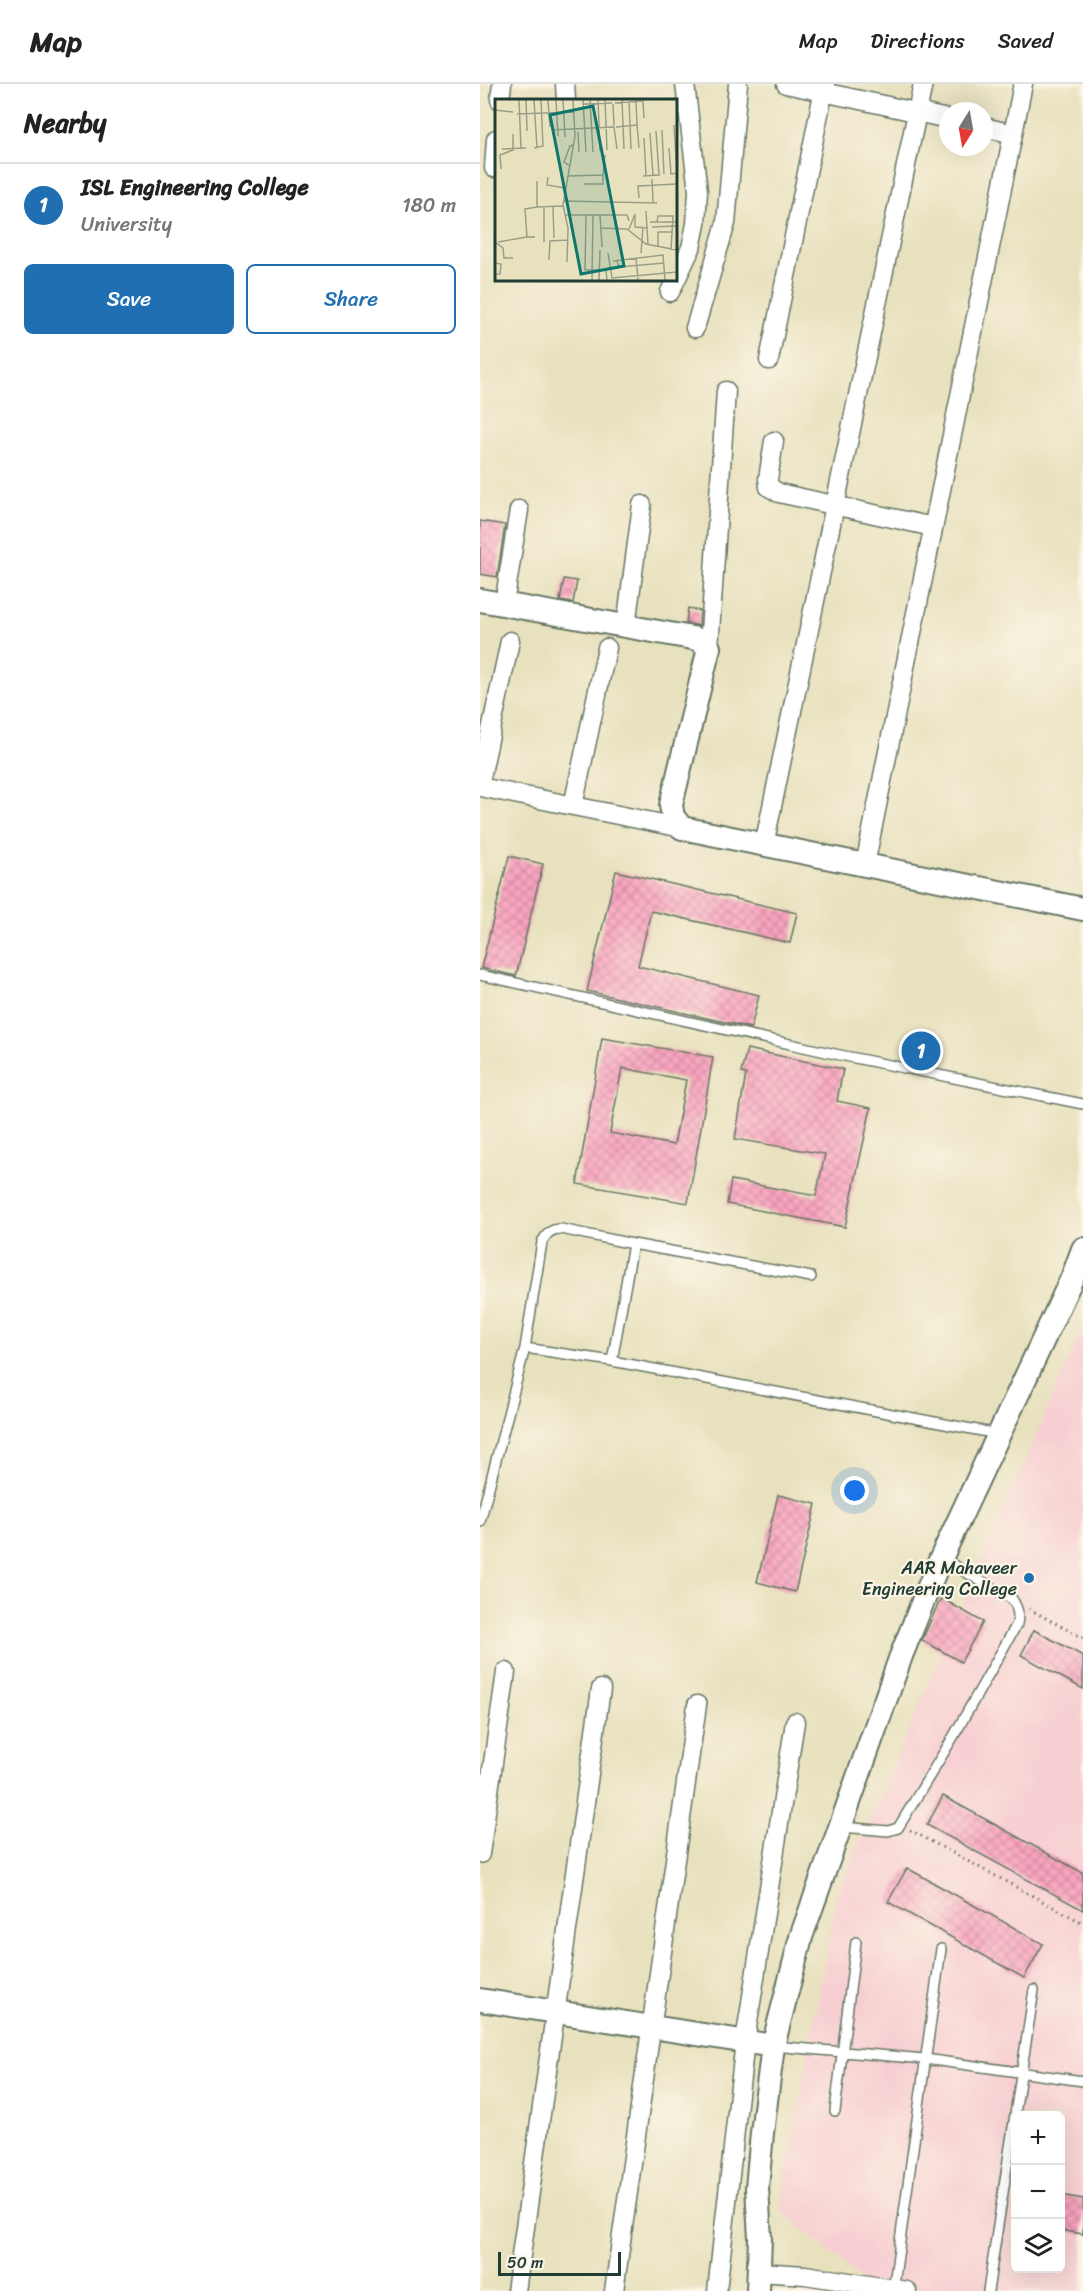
<!DOCTYPE html>
<html lang="en">
<head>
<meta charset="utf-8">
<style>
	body { margin:0; font-family:Sriracha,sans-serif; background:#f2f2f2; color:#222 }
	.controls { position:absolute; right:18px; bottom:18px; display:grid; overflow:hidden; border-radius:9px; box-shadow:0 6px 24px #0002 }
	.controls button { width:54px; height:54px; display:grid; place-items:center; padding:0; border:0; border-bottom:2px solid #e0e0e0; background:#fff; color:#222; font:30px sans-serif }
	.compass { position:absolute; left:459px; top:18px; width:54px; height:54px; border-radius:50%; background:#fff; box-shadow:0 6px 24px #0002; rotate:191deg }
	.scale { position:absolute; left:18px; bottom:15px; width:123px; box-sizing:border-box; padding-left:6px; border:3px solid #1f3d34; border-top:0; font-size:16px; line-height:21px; white-space:nowrap; color:#1f3d34; -webkit-text-stroke:4px #fcf5e5; paint-order:stroke }
	.you { position:absolute; left:375px; top:1407px; width:21px; height:21px; margin:-15px; border:4px solid #fff; border-radius:50%; background:#1a73e8; box-shadow:0 0 0 9px #1a73e833 }
	.badge { display:grid; place-items:center; width:39px; height:39px; border-radius:50%; background:#1f6fb2; color:#fff; font-size:20px; font-weight:700 }
	.pin { position:absolute; translate:-50% -50%; border:3px solid #fff; box-shadow:0 2px 6px #0006 }
	.list { margin:0; padding:0; list-style:none }
	h2 { display:flex; justify-content:space-between; align-items:center; height:78px; margin:0; padding:0 24px; font-size:26px }
	h2 small { font-size:20px; font-weight:400; color:#767676 }
	.list li { display:grid; grid-template-columns:39px 1fr auto; gap:18px; align-items:center; box-sizing:border-box; height:84px; padding:0 24px; border-top:2px solid #e0e0e0 }
	.list b { display:block; font-size:22px; white-space:nowrap }
	.list p { margin:0; font-size:20px; white-space:nowrap; color:#767676 }
	.list em { font-size:20px; font-style:normal; color:#767676 }
	.actions { display:flex; gap:12px; padding:18px 24px }
	.actions a { flex:1; padding:14px 0; border:2px solid #1f6fb2; border-radius:9px; text-align:center; font-size:21px; color:#1f6fb2 }
	.actions .main { background:#1f6fb2; color:#fff }
	.icon { flex:none; width:33px; height:33px; fill:none; stroke:currentColor; stroke-width:2; stroke-linecap:round; stroke-linejoin:round }
	.map { position:relative; flex:none; width:603px; height:2207px; overflow:hidden }
	header { display:flex; align-items:center; gap:36px; box-sizing:border-box; height:84px; padding:0 30px; background:#fff; border-bottom:2px solid #e0e0e0 }
	header strong { font-size:28px }
	nav { display:flex; gap:33px; margin-inline-start:auto; font-size:21px }
	main { display:flex }
	aside { flex:1; background:#fff }
	.map>svg:first-child { display:block }
</style>
</head>
<body>
<header>
<strong>Map</strong>
<nav><a>Map</a><a>Directions</a><a>Saved</a></nav>
</header>
<main>
<aside>
<h2>Nearby<small></small></h2>
<ul class="list">
<li><span class="badge">1</span><div><b>ISL Engineering College</b><p>University</p></div><em>180 m</em></li>
</ul>
<div class="actions"><a class="main">Save</a><a>Share</a></div>
</aside>
<div class="map">
<svg width="603" height="2207" viewBox="0 0 603 2207">
	<defs>
		<pattern id="building-cross-hatch" width="8" height="8" patternUnits="userSpaceOnUse" patternTransform="scale(1.5)"><rect width="8" height="8" fill="#fba4c0"/><path d="M0 0l8 8M0 8l8-8" fill="none" stroke="#cb879d"/></pattern>
	</defs>
	<rect width="100%" height="100%" fill="#fcf5e5"/>
	<filter id="ink" filterUnits="userSpaceOnUse"><feTurbulence type="fractalNoise" baseFrequency=".0167" numOctaves="2"/><feDisplacementMap in="SourceGraphic" scale="12" xChannelSelector="R" yChannelSelector="G"/><feConvolveMatrix kernelMatrix="1 2 1 2 8 2 1 2 1" color-interpolation-filters="sRGB"/></filter>
	<filter id="wash" filterUnits="userSpaceOnUse"><feTurbulence type="fractalNoise" baseFrequency=".008" numOctaves="4" result="noise"/><feDisplacementMap in="SourceGraphic" scale="24" xChannelSelector="R" yChannelSelector="G"/><feGaussianBlur stdDeviation="1.35" result="paint"/><feColorMatrix in="noise" values="0 0 0 0 0 0 0 0 0 0 0 0 0 0 0 0 0 1.4 0 .05"/><feComposite in="paint" operator="in"/></filter>
	<g filter="url(#wash)">
		<rect width="100%" height="100%" fill="#e8e1be"/>
		<path fill="#f7cfd2" fill-rule="evenodd" d="M603,1242V2207H394L300,2125L356,1814ZM536,2032H580V2184H536Z"/>
		<g id="blocks">
			<path fill="url(#building-cross-hatch)" fill-rule="evenodd" d="M0,437L25,441L17,493L0,490Z
				M84,495L97,497L93,519L80,517Z
				M208,524L220,527L219,542L206,539Z
				M29,772L63,780L36,892L1,884Z
				M136,787L317,829L310,859L171,827L158,882L279,911L271,944L107,907Z
				M122,954L233,973L208,1119L97,1100ZM142,984L206,996L194,1061L130,1049Z
				M267,965L363,985L357,1017L391,1024L365,1143L247,1120L251,1096L336,1112L345,1070L255,1055L266,990L261,989Z
				M298,1411L336,1420L315,1508L277,1498Z
				M461,1514L503,1538L481,1578L442,1556Z
				M554,1546L603,1572V1605L541,1571Z
				M463,1712L603,1789V1826L447,1741Z
				M427,1784L563,1860L544,1894L408,1818Z
				M580,2111L603,2115V2150L580,2146Z"/>
		</g>
	</g>
	<g filter="url(#ink)">
		<use href="#blocks" fill-opacity="0" stroke="#657664" stroke-width="1.5"/>
		<g fill="none" stroke-linecap="round" stroke-linejoin="round">
			<g stroke="#657664" stroke-width="12">
				<path id="service" d="M0,891L355,970L603,1020
					M331,1193L153,1160L81,1145C71,1145 67,1149 62,1158L45,1264L132,1277L518,1350
					M132,1277L153,1160
					M0,1438L45,1264
					M362,1743L408,1747L418,1744L472,1655L537,1540C539,1530 538,1524 532,1515L461,1474
					M293,1962L445,1975L603,1997
					M355,2027L376,1858
					M413,2207L461,1865
					M508,2207L554,1906"/>
			</g>
			<g stroke="#657664" stroke-width="21">
				<path id="minor" d="M85,0L86,16
					M306,0L468,35
					M20,16L22,0
					M533,50L543,0
					M14,84L16,55
					M190,208L211,164L216,140L218,107L205,0
					M215,244L246,139L258,0
					M289,276L345,0
					M294,357L288,395L289,403L299,409L453,443
					M24,520L39,426
					M146,542L162,421
					M229,564L246,307
					M0,698L30,557
					M0,703L202,744
					M93,722L127,564
					M284,761L443,0
					M385,781L533,50L504,43
					M0,1770L26,1588
					M279,2188L325,2191L427,2207
					M36,2207L121,1605
					M134,2207L217,1621
					M237,2207L265,1957L315,1638"/>
			</g>
			<g stroke="#657664" stroke-width="26">
				<path id="tertiary" d="M0,516L212,554L220,556L229,564L191,721L193,733L202,744L603,825
					M0,1916L293,1962
					M278,2207L280,2154L277,2104L282,2049L293,1962L321,1853L421,1572L456,1485L593,1192L603,1165"/>
			</g>
			<path stroke="#657664" stroke-width="3" stroke-dasharray="1.5 4.5" stroke-linecap="butt" d="M549,1525L603,1554
				M430,1746L603,1839"/>
			<use href="#service" stroke="#fff" stroke-width="9"/>
			<use href="#minor" stroke="#fff" stroke-width="18"/>
			<use href="#tertiary" stroke="#fff" stroke-width="22"/>
		</g>
	</g>
	<circle fill="#1f6fb2" stroke="#fcf5e5" stroke-width="2" cx="549" cy="1494" r="6"/>
	<g text-anchor="middle" stroke-width="4.5" stroke-linejoin="round" paint-order="stroke">
		<g font-size="18" fill="#1f3d34" stroke="#fcf5e5" text-anchor="end">
			<text x="537" y="1490">AAR Mahaveer<tspan x="537" dy="21">Engineering College</tspan></text>
		</g>
	</g>
	<g transform="translate(15 15)">
		<rect width="182" height="182" fill="#e8e1be"/>
		<path fill="none" stroke="#989f87" stroke-width="1.5" d="M24,1L26,49M31,1L32,32M39,1L42,49M53,1L55,28M61,1L63,37M68,1L70,38M88,1L91,53M95,1L98,53M103,1L105,52M110,1L112,51M127,1L129,50M141,1L142,26M134,2L136,50M120,4L148,2L149,19M88,5L117,4M118,5L119,27M0,11L18,13M22,15L79,13M179,26L182,74M119,28L122,50M121,28L142,26L144,49M57,31L119,28M167,31L169,75M83,33L84,53M155,34L158,76M149,39L151,77M39,49L48,47L46,1M174,49L176,75L182,74M7,50L31,49M75,67L69,63L75,47L79,46M6,70L5,56L18,51V35M108,76L110,56M73,77L108,76V85H89M148,77L164,76L161,32M53,78L52,86L70,89M157,80L158,103M42,82V108L68,107M144,99L143,87L182,85M68,102L162,104M49,108V143M58,108L59,139M151,112L153,146M71,116H132L134,122M91,116L90,171H111L112,181M105,116L107,148M155,123H182M162,123L163,117H178L176,151M157,128L182,127M105,129L132,130L151,145L182,151M134,130L140,115V128L153,129M40,138H32L30,110L42,108M0,143L8,149L9,159H18M3,143L32,138M163,148V133H177M113,154L117,179L182,173M146,154L148,128M141,159L143,181M54,161L55,142L72,141M118,162L168,156L170,181M122,162L124,168L169,164M72,163L73,129L68,106L80,37L78,1M0,164L6,165L5,175H0M97,181L98,116M104,181L105,151"/>
		<path fill="#0f766e" fill-opacity="0.15" stroke="#0f766e" stroke-width="3" d="M98,7L129,167L86,175L55,16Z"/>
		<rect width="182" height="182" fill="none" stroke="#1f3d34" stroke-width="3"/>
	</g>
</svg>
<div class="controls">
<button>+</button>
<button>−</button>
<button><svg class="icon" aria-label="layers" viewBox="0 0 24 24"><path d="M12 4l9 5-9 5-9-5zM3 14l9 5 9-5"/></svg></button>
</div>
<svg class="compass" viewBox="-18 -18 36 36"><path d="M0-13l5 13h-10z" fill="#e53935"/><path d="M0 13l5-13h-10z" fill="#767676"/></svg>
<div class="scale">50 m</div>
<div class="you"></div>
<div class="pin badge" style="left:441px;top:967px">1</div>
</div>
</main>
</body>
</html>
